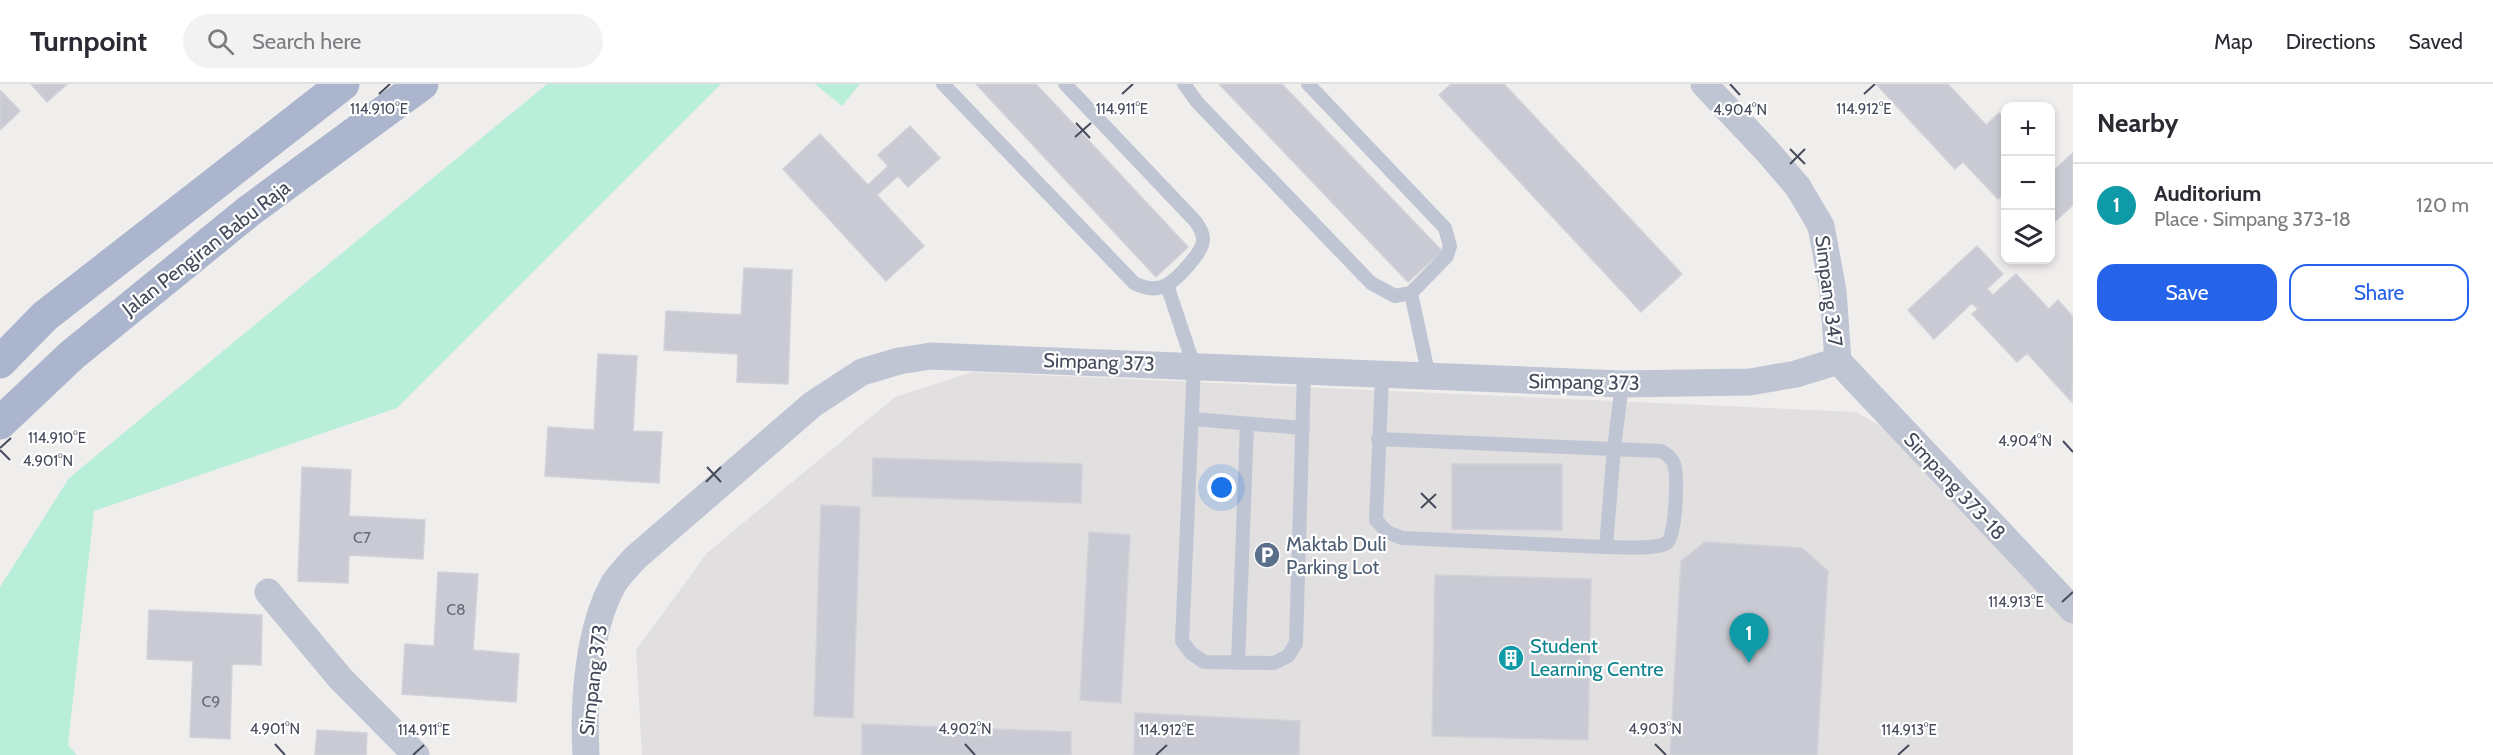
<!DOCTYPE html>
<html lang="en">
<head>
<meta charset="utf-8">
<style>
	body { margin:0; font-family:Cabin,sans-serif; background:#f2f2f3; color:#2b2b33 }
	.controls { position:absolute; right:18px; top:18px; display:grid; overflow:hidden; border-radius:12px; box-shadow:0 3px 9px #0003 }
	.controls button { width:54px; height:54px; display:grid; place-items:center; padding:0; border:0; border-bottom:2px solid #e1e1e2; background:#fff; color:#2b2b33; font:30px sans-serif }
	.you { position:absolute; left:1222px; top:404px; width:21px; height:21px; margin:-15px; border:4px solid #fff; border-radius:50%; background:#1a73e8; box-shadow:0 0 0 9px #1a73e833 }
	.badge { display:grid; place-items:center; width:39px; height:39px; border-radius:50%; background:#2563eb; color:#fff; font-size:20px; font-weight:700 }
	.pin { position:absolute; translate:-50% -50px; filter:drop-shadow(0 2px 3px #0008) }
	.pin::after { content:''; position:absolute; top:32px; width:21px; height:18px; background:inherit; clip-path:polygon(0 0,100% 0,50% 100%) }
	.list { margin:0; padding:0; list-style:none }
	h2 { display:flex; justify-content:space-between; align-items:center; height:78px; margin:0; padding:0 24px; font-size:26px }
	h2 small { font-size:20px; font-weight:400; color:#7c7c81 }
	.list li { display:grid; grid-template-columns:39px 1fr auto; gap:18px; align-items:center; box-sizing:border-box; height:84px; padding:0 24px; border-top:2px solid #e1e1e2 }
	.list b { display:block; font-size:22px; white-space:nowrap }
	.list p { margin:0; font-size:20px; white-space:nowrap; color:#7c7c81 }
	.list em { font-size:20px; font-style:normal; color:#7c7c81 }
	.actions { display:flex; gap:12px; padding:18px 24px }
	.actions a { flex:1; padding:14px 0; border:2px solid #2563eb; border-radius:18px; text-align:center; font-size:21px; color:#2563eb }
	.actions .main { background:#2563eb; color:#fff }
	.icon { flex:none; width:33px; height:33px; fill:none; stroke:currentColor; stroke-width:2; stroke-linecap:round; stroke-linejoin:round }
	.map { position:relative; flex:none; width:2073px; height:671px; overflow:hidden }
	header { display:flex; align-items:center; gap:36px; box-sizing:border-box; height:84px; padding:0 30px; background:#fff; border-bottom:2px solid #e1e1e2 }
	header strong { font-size:28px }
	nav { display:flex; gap:33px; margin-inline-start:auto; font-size:21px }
	.search { width:420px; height:54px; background:#f2f2f3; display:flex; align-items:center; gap:15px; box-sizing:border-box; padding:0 21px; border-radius:33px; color:#7c7c81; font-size:22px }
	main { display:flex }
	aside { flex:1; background:#fff }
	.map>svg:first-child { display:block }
</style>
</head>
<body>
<header>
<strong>Turnpoint</strong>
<div class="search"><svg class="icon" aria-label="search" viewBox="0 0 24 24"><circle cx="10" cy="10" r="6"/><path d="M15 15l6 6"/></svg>Search here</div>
<nav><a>Map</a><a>Directions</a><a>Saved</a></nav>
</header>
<main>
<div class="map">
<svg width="2073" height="671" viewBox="0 0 2073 671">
	<rect width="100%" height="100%" fill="#f0eded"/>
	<path fill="#e1dfdf" d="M972,288L1856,328L1923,367L2073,529V671H642L636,566L707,469L895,313Z"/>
	<path fill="#b9efda" d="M547,0H721L397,324L94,427L68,661L77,671H0V503L69,394Z
		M815,0H860L842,22Z"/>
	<path fill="#c9cad3" stroke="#d1d1d9" stroke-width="1.5" d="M31,0H67L47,18Z
		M976,0H1036L1188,163L1156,193Z
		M1219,0H1282L1442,167L1408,198Z
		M1451,0H1504L1682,190L1641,228L1439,11Z
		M1876,0H1948L1986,41L1999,29L2006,35V108L1998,115L1963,78L1955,85Z
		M0,6L20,27L0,46Z
		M910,42L940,74L908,103L898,92L877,111L924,162L886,197L783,85L820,50L868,101L888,82L878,71Z
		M2073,69V121L2050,142V90Z
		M1977,162L2003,190L1987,205L1993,211L2016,190L2049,225L2058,216L2073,233L2072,318L2027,269L2017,278L1972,230L1978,225L1972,219L1934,255L1908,226Z
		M744,184L792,186L788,300L737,298L738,270L664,266L666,227L741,231Z
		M598,270L637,272L633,347L662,348L659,399L545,392L548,343L594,346Z
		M873,374L1082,380L1081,419L872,412Z
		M1452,380H1562V446L1452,445Z
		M302,383L351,386L349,432L425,436L423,475L349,471L348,499L298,497Z
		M821,421L860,423L853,634L814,632Z
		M1089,448L1130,451L1121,619L1080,616Z
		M1705,458L1802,464L1828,487L1817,671H1670L1681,477Z
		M438,488L478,490L473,566L519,570L516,618L402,610L405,560L434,562Z
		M1435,491L1591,495L1588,656L1432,652Z
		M149,526L262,531L261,581L232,580L230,655L190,653L193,577L147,575Z
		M1135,629L1300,637L1299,671H1134Z
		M862,640L1071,648V671H862Z
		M317,646L367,649L366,671H315Z"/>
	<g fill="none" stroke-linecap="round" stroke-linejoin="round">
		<path stroke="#c0c5d3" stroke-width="14" d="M943,0L1134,199C1144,204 1156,207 1166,201C1177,196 1204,167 1203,155C1203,148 1199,143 1196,138L1065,0
			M1184,0L1197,18L1371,199L1395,212L1411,209L1447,172L1450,162L1445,144L1308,0
			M1167,201L1194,282L1182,557L1191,569L1204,578L1274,579L1288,572L1296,559L1304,288
			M1411,209L1429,293
			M1382,292L1376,436L1387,448L1402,454L1606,463L1614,364L1622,300
			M1192,335L1303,344
			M1378,355L1661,367C1667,370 1672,374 1674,380C1678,392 1676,451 1667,459C1656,466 1620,463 1606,463
			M1238,579L1247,341"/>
		<path stroke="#c0c5d3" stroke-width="27" d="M1704,0L1768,68L1798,103L1821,142L1833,207L1838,277
			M1838,277L2073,526
			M268,508L340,594L416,671
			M586,671C583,619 588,545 614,499C620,490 628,482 635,474L813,320L862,288L899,277L931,272L1622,300L1750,298L1796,290L1838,277"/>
		<path stroke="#abb5cd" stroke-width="33" d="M0,278L45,232L343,0
			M0,339L72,271L249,127L422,0"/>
	</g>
	<path fill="none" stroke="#454b5b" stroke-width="2" d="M1730,0L1740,11M379,10L390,0M1122,10L1133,0M1864,10L1875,0M1076,39L1090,54M1075,53L1091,39M1790,65L1805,80M1790,80L1805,65M2063,357L2073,368M0,364L11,354M0,366L10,376M707,383L721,398M706,398L721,383M1421,409L1436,424M1421,424L1436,410M2062,518L2073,508M275,660L285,671M965,660L975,671M1655,660L1666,671M413,671L424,661M1156,671L1167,661M1898,671L1909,661"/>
	<defs>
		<g id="parking-disc" transform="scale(1.35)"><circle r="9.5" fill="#5c6f8a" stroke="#fff"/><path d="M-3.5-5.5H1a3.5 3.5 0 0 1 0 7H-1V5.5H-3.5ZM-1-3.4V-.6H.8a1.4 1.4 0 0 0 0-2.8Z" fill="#fff"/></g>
		<g id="building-disc" transform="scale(1.35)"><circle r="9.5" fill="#0f9aa8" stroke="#fff"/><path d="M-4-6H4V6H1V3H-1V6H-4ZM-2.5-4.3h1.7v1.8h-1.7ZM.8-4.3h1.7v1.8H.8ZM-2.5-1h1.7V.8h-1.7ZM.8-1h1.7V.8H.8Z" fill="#fff"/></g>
	</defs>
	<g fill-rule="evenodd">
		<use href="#parking-disc" x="1267" y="471"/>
		<use href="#building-disc" x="1511" y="574"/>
	</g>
	<g text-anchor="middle" stroke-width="4.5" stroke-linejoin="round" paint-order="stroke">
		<g font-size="16" fill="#666b79">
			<text x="362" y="459">C7</text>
			<text x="456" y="531">C8</text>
			<text x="211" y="623">C9</text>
		</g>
		<g font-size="20" fill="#454b5b" stroke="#fff">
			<text transform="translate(206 164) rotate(-38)" y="7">Jalan Pengiran Babu Raja</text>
			<text transform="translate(1829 207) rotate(83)" y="7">Simpang 347</text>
			<text transform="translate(1099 278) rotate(2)" y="7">Simpang 373</text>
			<text transform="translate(1584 298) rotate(1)" y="7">Simpang 373</text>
			<text transform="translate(1955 402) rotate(47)" y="7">Simpang 373-18</text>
			<text transform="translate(593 596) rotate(-83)" y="7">Simpang 373</text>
		</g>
		<g font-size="20" fill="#4e5e75" stroke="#fff" text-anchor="start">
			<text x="1286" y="467">Maktab Duli<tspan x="1286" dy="23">Parking Lot</tspan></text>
		</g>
		<g font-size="20" fill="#0d838f" stroke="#fff" text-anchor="start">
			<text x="1530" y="569">Student<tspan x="1530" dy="23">Learning Centre</tspan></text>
		</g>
	</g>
	<g font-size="15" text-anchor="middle" fill="#454b5b" stroke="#fff" stroke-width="4.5" stroke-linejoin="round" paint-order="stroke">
		<text x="379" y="30">114.910°E</text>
		<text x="1122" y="30">114.911°E</text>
		<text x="1864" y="30">114.912°E</text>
		<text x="1740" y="31">4.904°N</text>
		<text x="57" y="359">114.910°E</text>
		<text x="2025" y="362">4.904°N</text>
		<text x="48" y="382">4.901°N</text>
		<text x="2016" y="523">114.913°E</text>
		<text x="275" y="650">4.901°N</text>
		<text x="965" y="650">4.902°N</text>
		<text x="1655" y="650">4.903°N</text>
		<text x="424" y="651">114.911°E</text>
		<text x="1167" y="651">114.912°E</text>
		<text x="1909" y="651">114.913°E</text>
	</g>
</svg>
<div class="controls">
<button>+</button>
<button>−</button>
<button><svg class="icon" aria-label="layers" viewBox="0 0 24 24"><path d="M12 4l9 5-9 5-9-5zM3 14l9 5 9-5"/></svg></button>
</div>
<div class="you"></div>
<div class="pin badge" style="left:1749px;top:579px;background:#0f9aa8">1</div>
</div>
<aside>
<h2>Nearby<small></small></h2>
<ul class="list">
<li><span class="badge" style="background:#0f9aa8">1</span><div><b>Auditorium</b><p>Place · Simpang 373-18</p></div><em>120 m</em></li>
</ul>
<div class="actions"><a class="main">Save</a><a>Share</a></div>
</aside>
</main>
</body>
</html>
